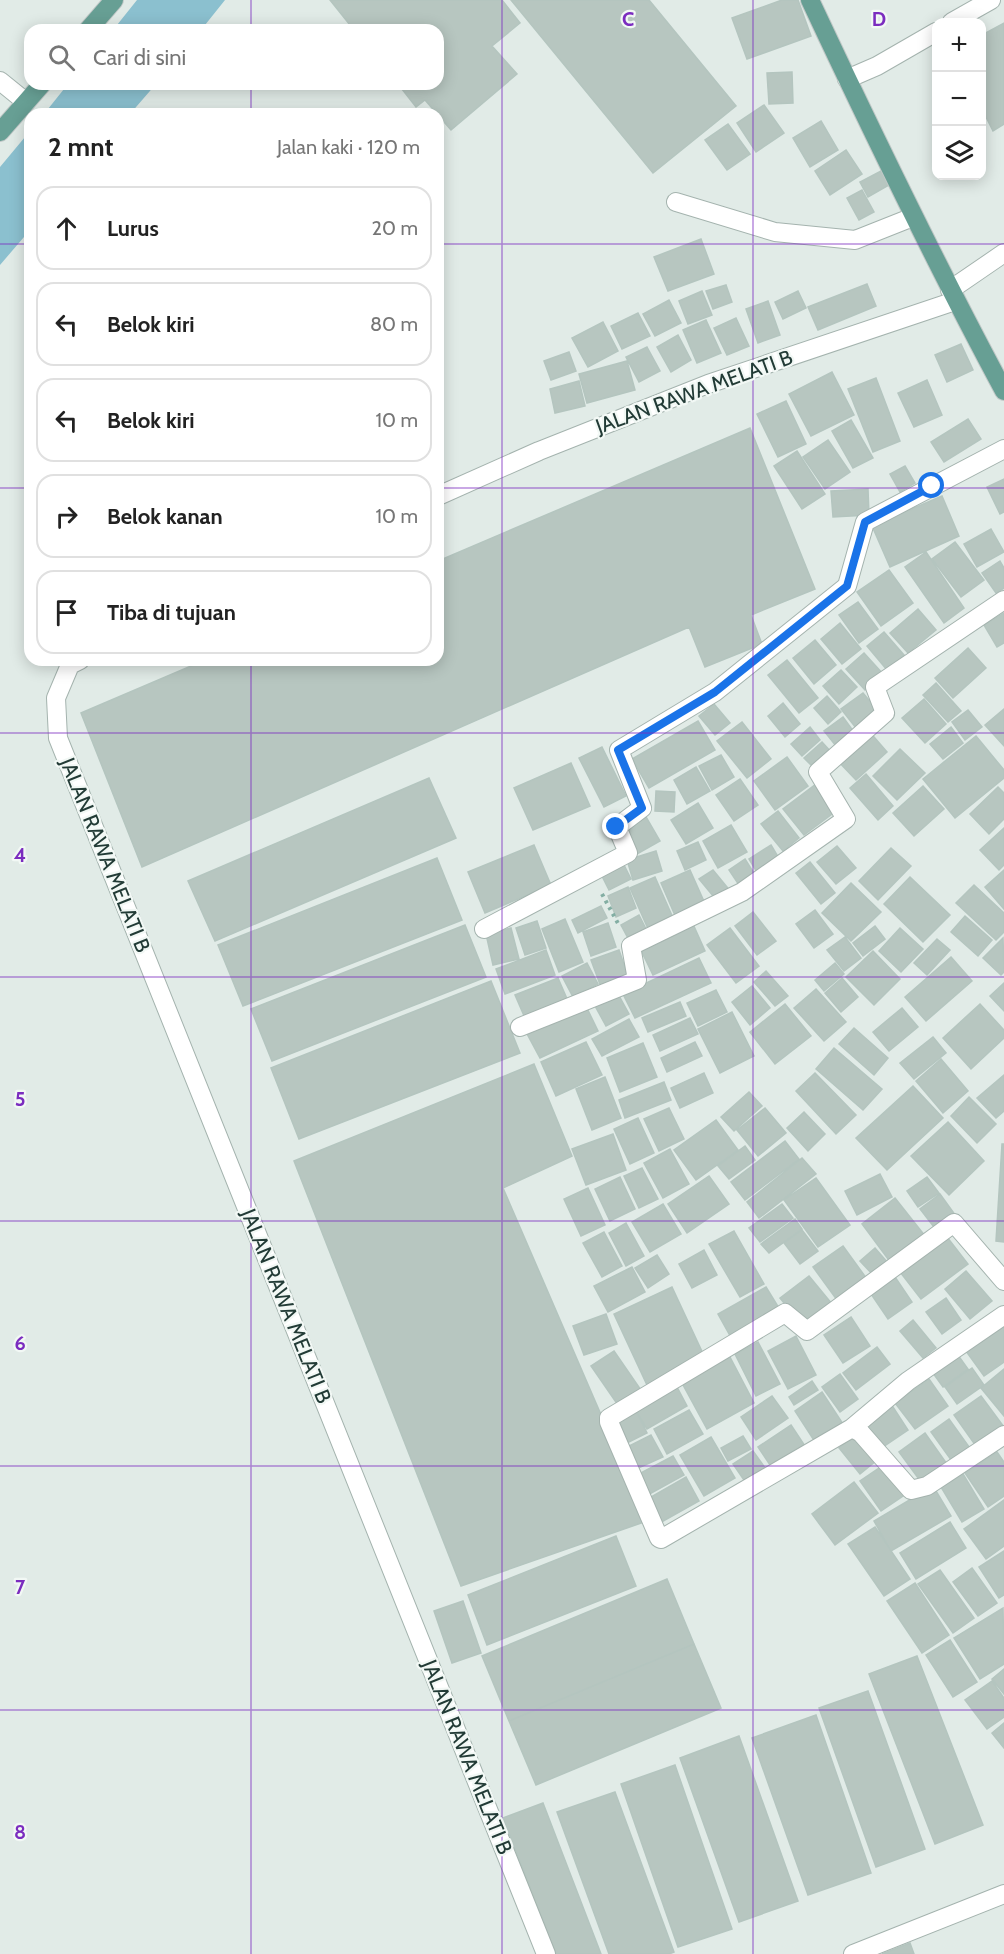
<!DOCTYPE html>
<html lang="id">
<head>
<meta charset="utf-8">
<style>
	body { margin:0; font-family:Cabin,sans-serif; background:#f6f6f6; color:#222 }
	.controls { position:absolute; right:18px; top:18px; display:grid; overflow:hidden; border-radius:12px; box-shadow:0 3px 15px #0003 }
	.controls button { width:54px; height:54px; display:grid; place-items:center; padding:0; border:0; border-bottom:2px solid #e0e0e0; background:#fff; color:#222; font:30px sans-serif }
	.stop { position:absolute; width:18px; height:18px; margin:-14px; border:4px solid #1a73e8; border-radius:50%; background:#fff }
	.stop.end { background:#1a73e8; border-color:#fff; box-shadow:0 2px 6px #0008 }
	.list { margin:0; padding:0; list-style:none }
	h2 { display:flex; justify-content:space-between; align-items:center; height:78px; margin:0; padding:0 24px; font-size:26px }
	h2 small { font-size:20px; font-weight:400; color:#767676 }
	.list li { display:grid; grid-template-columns:39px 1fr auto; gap:18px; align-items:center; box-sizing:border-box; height:84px; margin:0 12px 12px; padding:0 12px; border:2px solid #e0e0e0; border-radius:18px }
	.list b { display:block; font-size:22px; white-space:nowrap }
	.list em { font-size:20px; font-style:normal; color:#767676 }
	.icon { flex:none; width:33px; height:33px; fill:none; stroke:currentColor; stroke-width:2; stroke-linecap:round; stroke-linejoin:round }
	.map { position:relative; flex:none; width:1004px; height:1954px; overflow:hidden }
	.search { position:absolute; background:#fff; box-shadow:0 3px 15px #0003; left:24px; top:24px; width:420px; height:66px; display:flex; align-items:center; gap:15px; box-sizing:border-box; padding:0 21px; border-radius:18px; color:#767676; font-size:22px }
	.panel { position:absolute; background:#fff; box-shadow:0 3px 15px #0003; left:24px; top:108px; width:420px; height:558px; border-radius:18px }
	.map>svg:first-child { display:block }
</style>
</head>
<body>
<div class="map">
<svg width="1004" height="1954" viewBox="0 0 1004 1954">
	<rect width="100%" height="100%" fill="#e1ebe7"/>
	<path fill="#8bc0cf" d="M137,0H225L201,30H113Z
		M68,84H156L130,114H44Z
		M30,131V230L0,265V167Z"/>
	<path fill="#b7c6c0" stroke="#b4c5bf" stroke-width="1.5" d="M330,0H502L520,23L492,46L517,74L451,130L425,100L416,107L398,84H438V30H354Z
		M511,0H649L736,106L653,173Z
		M782,0H798L811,36L747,59L732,18Z
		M1004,23V124L993,131L982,109V35Z
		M792,72L793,103L769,104L767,73Z
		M764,105L784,133L756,152L737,123Z
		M821,121L838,150L810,167L793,138Z
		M728,124L750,154L727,170L705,140Z
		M846,150L862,174L830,195L815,171Z
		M881,171L889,185L868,197L860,182Z
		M862,190L874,212L859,220L847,198Z
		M701,239L714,274L668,291L654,257Z
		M867,284L876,306L818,330L808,307Z
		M726,285L732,302L713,309L706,291Z
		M702,291L712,315L688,324L679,301Z
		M798,291L806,308L783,319L775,302Z
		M669,300L681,323L655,336L643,314Z
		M768,301L780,335L758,343L746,309Z
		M638,313L650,336L622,349L611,326Z
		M736,318L749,346L727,355L714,328Z
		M706,320L721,353L697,363L683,330Z
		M603,322L618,351L588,367L572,338Z
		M678,335L691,360L671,372L657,347Z
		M961,344L973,370L947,382L935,355Z
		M647,347L660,371L639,382L626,357Z
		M569,352L576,371L551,380L544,361Z
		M627,361L635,390L587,403L579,374Z
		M832,372L854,415L811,436L789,394Z
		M876,378L900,441L873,452L848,389Z
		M927,380L942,415L914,427L898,393Z
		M579,381L585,406L555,413L550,389Z
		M786,401L806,444L778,457L757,414Z
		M968,419L981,439L944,462L931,442Z
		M851,420L873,458L853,468L832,431Z
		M750,428L815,589L751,615L762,644L705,667L689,627L142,867L81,713L205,660H438V561Z
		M828,440L850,472L825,489L803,457Z
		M797,451L825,494L802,509L774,466Z
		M905,466L915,483L900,492L890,474Z
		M1004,479V512L1000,514L987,487Z
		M868,489L869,515L833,517L831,491Z
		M942,496L959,536L890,567L872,526Z
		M991,529L1004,552L977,567L964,544Z
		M955,542L984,580L961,597L932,559Z
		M926,552L964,608L944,623L905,567Z
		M1000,561L1004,568V588L996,593L982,573Z
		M889,570L913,603L881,626L857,592Z
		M858,602L878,629L859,643L839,615Z
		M918,609L936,630L908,653L890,633Z
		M1004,613V643L997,647L984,625Z
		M840,623L861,649L842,664L821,639Z
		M884,632L904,655L887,670L867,646Z
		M815,640L836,665L814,684L793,658Z
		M968,648L986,668L953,698L935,678Z
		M864,653L883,674L865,690L846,669Z
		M787,660L818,698L799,713L768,675Z
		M841,670L857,687L839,704L823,686Z
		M936,683L961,711L948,722L923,695Z
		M863,693L878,711L856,728L841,709Z
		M827,696L841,712L828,724L814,708Z
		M924,699L946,724L925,743L902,718Z
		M783,703L800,724L785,737L768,716Z
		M714,704L730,723L715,735L699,716Z
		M1004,709V746L985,725Z
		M968,710L982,727L965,740L952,722Z
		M843,717L854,732L836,746L824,731Z
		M698,721L715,750L649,788L632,759Z
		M742,722L771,759L747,778L717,741Z
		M810,727L820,740L802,756L791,744Z
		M951,727L963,743L943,759L930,744Z
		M868,730L887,752L856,780L836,759Z
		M976,736L1004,770V778L955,818L923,779Z
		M822,742L832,753L815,769L804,758Z
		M602,747L626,796L604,807L579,758Z
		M900,749L925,773L897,800L873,776Z
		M721,755L734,777L712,790L699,766Z
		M787,757L808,786L775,810L754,781Z
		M571,763L590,806L533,830L514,788Z
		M696,767L710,791L687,804L674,780Z
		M866,774L893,806L878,820L850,788Z
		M429,778L456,838L215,941L188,881Z
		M740,779L758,805L734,821L716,795Z
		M816,784L836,811L804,835L783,809Z
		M923,786L944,809L914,836L893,813Z
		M998,787L1004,793V819L989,834L970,814Z
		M656,791L675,792L674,812L655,811Z
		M698,803L713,828L686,844L671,820Z
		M778,811L799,838L783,851L761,824Z
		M645,815L660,841L637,854L622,827Z
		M731,825L747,852L718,868L703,841Z
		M1004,828V865L999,870L980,850Z
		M698,842L706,860L685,870L677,851Z
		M534,845L551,885L485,913L468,872Z
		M771,845L780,860L758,874L749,859Z
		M837,846L856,868L836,884L817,862Z
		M891,848L911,866L878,900L859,881Z
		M656,851L662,871L633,880L627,860Z
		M437,858L462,920L243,1006L218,945Z
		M745,859L757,878L741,888L729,870Z
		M622,861L631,879L609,890L600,872Z
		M810,862L835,893L821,904L796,873Z
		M690,870L706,906L677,920L661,883Z
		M713,870L731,892L718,902L699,879Z
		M1004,870V909L985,887Z
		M655,877L674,920L649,931L630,888Z
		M910,877L950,915L923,942L884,904Z
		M851,883L881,912L851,941L822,913Z
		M974,885L1004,913V932L996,940L956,903Z
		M628,887L636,908L616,917L608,896Z
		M601,906L607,918L578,933L572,920Z
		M815,910L833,934L814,948L796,924Z
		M753,912L776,941L757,955L735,926Z
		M639,915L647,931L629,940L621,925Z
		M965,916L992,940L978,956L951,932Z
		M565,919L583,962L559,972L542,929Z
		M537,921L546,948L525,955L516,928Z
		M608,923L616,947L591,956L583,932Z
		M693,924L705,951L653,975L640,948Z
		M465,925L486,977L272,1061L251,1009Z
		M875,926L885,939L863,956L853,943Z
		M511,928L519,959L493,965L486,934Z
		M730,928L759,966L736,983L707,945Z
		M900,928L923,949L901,972L879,951Z
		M845,937L861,958L844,971L827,950Z
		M1003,938L1004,972L1001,975L983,958Z
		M937,939L950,950L927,975L914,963Z
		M546,950L555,975L505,994L496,969Z
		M619,950L628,976L601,987L591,960Z
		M873,951L900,979L874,1005L846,977Z
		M951,957L972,981L926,1021L905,997Z
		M699,958L711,983L635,1018L623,994Z
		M587,963L598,984L573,997L562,976Z
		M835,963L844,974L824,991L815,980Z
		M766,971L788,996L775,1006L754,982Z
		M558,978L568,1001L525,1018L515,995Z
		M842,978L858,997L841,1012L825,993Z
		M491,981L520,1053L299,1139L271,1068Z
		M1004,983V1011L990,996Z
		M752,986L770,1008L750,1025L732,1002Z
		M816,989L846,1022L824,1041L794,1008Z
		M716,990L727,1012L698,1026L687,1003Z
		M617,992L629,1014L606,1026L594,1004Z
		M584,1002L598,1031L540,1058L525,1030Z
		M680,1002L686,1016L648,1032L642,1018Z
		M785,1004L811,1036L775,1064L750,1032Z
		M980,1004L1004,1030V1038L971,1069L943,1038Z
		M902,1008L918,1027L889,1051L873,1032Z
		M732,1012L754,1056L720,1073L698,1029Z
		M690,1018L698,1034L660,1051L653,1035Z
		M629,1019L639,1037L602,1056L592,1039Z
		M854,1028L888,1058L874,1075L839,1044Z
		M933,1037L946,1053L914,1079L900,1063Z
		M586,1042L602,1075L556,1096L541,1062Z
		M695,1042L702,1056L667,1072L661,1058Z
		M643,1043L657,1077L620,1092L607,1058Z
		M834,1048L882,1089L863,1110L816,1069Z
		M941,1059L968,1091L943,1113L916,1081Z
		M534,1064L572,1156L503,1188L647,1521L461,1586L294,1161Z
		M704,1073L713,1093L680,1108L671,1088Z
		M815,1073L856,1115L836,1134L796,1091Z
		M1004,1075V1111L996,1118L977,1098Z
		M605,1077L621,1118L592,1130L576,1089Z
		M664,1082L671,1100L625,1118L619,1100Z
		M913,1086L943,1118L887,1170L856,1138Z
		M749,1092L762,1106L734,1131L721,1117Z
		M969,1097L996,1124L977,1143L951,1116Z
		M669,1108L684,1139L659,1151L644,1119Z
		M765,1108L786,1133L758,1156L737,1130Z
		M804,1112L825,1134L808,1151L787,1128Z
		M638,1118L654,1153L630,1164L614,1129Z
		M716,1120L738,1150L696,1180L674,1150Z
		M948,1122L984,1161L949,1195L911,1156Z
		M613,1134L626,1170L586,1185L572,1149Z
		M785,1141L799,1159L745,1200L731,1182Z
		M1002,1144H1004V1242L996,1241Z
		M745,1146L755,1160L729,1179L718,1166Z
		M670,1149L689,1184L663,1198L644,1163Z
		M802,1158L816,1174L759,1218L747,1202Z
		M642,1168L658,1199L639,1208L624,1176Z
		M880,1174L892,1197L857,1215L845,1191Z
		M709,1176L729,1204L687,1233L668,1204Z
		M620,1177L635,1209L610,1221L595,1189Z
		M927,1177L939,1193L918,1207L907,1191Z
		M816,1178L850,1225L818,1247L784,1200Z
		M588,1188L605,1225L581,1236L564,1199Z
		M940,1194L956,1216L937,1231L920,1209Z
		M895,1198L926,1237L891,1263L862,1224Z
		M663,1204L681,1234L650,1252L632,1222Z
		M782,1204L793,1218L760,1242L749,1228Z
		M795,1219L802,1229L769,1253L761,1244Z
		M626,1223L644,1256L626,1266L609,1233Z
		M802,1230L818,1251L800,1264L784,1243Z
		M734,1231L764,1284L740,1297L709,1244Z
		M604,1232L622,1266L602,1277L583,1243Z
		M947,1237L968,1264L921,1299L900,1272Z
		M843,1246L867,1279L837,1300L813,1267Z
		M875,1248L888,1263L874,1276L860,1261Z
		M704,1250L717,1275L692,1288L679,1264Z
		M657,1255L669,1274L648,1288L635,1268Z
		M632,1267L645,1292L608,1312L594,1286Z
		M966,1271L992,1301L970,1319L945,1289Z
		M809,1276L832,1304L804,1327L780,1298Z
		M895,1277L912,1302L888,1319L871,1294Z
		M672,1287L705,1358L647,1385L614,1314Z
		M766,1287L782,1313L733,1341L718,1314Z
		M946,1298L961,1320L942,1334L926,1312Z
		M606,1314L617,1344L584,1355L573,1326Z
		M851,1317L870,1346L843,1363L824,1335Z
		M1004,1318V1362L984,1376L963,1347Z
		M913,1320L936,1348L923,1358L900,1331Z
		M796,1336L816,1375L788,1389L768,1351Z
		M758,1342L780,1384L756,1396L735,1354Z
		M877,1347L890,1364L856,1390L843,1373Z
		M614,1351L643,1393L620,1408L591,1366Z
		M955,1351L968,1369L943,1387L930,1369Z
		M730,1357L754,1403L707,1429L682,1383Z
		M972,1368L984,1385L957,1404L945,1387Z
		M1004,1369V1416L981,1388Z
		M840,1374L858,1399L840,1412L822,1387Z
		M929,1379L948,1406L915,1429L895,1403Z
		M812,1381L818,1390L794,1405L789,1397Z
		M677,1387L687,1406L647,1429L636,1411Z
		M822,1392L845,1427L817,1445L795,1411Z
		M772,1396L788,1418L756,1440L741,1417Z
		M981,1396L1004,1427L978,1449L954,1415Z
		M891,1404L908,1430L880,1449L862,1422Z
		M689,1410L703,1434L667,1454L654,1429Z
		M636,1411L647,1433L623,1445L612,1423Z
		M949,1419L972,1451L954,1464L931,1432Z
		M791,1425L807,1449L774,1471L758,1447Z
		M925,1433L947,1464L921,1482L899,1452Z
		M651,1435L663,1457L634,1470L623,1449Z
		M856,1435L876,1461L860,1474L839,1448Z
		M743,1436L751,1449L728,1461L721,1448Z
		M711,1437L735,1478L704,1496L680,1455Z
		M753,1451L768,1472L748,1486L733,1464Z
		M997,1452L1004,1462V1496L988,1507L965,1473Z
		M673,1456L684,1475L646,1496L635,1476Z
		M885,1464L906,1494L881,1511L860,1481Z
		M963,1474L984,1509L962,1522L941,1487Z
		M686,1477L699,1501L658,1524L644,1501Z
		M854,1482L878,1513L835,1545L812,1514Z
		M933,1486L951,1516L891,1551L874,1521Z
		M1004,1500V1546L986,1559L964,1529Z
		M950,1522L966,1548L916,1579L900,1553Z
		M875,1527L910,1579L884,1596L848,1544Z
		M616,1536L636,1586L487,1645L468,1595Z
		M1004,1551V1595L999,1598L979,1567Z
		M972,1568L997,1603L978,1616L953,1582Z
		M940,1570L974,1618L953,1633L918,1584Z
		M667,1579L694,1644L509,1721L482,1656Z
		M915,1583L949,1635L922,1653L887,1601Z
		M463,1601L481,1653L452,1663L434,1611Z
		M1003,1608L1004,1664L980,1679L954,1638Z
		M950,1640L977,1682L953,1697L926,1655Z
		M694,1644L721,1708L536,1785L509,1721Z
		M917,1656L983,1825L935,1844L869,1674Z
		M1004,1669V1694L992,1679Z
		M992,1681L1004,1698V1717L987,1729L965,1700Z
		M868,1691L925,1849L876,1867L819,1708Z
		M816,1715L871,1873L808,1895L752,1738Z
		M1004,1723V1748L992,1733Z
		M739,1736L798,1901L739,1922L680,1758Z
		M675,1765L732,1929L678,1947L621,1784Z
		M615,1792L674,1952L669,1954H609L557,1812Z
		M543,1803L601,1954H556L503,1818Z
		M910,1943L914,1954H882Z"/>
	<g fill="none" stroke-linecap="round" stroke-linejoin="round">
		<g stroke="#a4b3ae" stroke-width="20">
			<path id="minor" d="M952,22L991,0
				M847,79L877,66L936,32
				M0,81L26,102
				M676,202L775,232L855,240L913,217
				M950,290L1004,253
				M438,496L539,451L708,384L955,301
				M80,660L70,665L56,698L58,738L546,1954
				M484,929L628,853L617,827L642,808L619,750L715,692L847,586L865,522L1004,449
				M520,1027L637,980L631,946L742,892L846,819L818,772L885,713L875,687L1004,600
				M1004,1281L954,1223L807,1331L785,1313L609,1418V1422L659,1538L661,1539L852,1428L861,1433L911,1490L927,1486L1004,1435
				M852,1428L908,1381L1004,1315
				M853,1954L1004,1894"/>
		</g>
		<g stroke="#c1c8c7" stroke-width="20">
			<path id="major" d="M810,0C872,132 935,263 1004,391
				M88,30L114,0
				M0,132L42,84"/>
		</g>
		<path stroke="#83aea3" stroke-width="4" stroke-dasharray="3 4.5" stroke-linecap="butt" d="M602,894L620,927"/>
		<use href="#minor" stroke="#fff" stroke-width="18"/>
		<use href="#major" stroke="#679f94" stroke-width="18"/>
	</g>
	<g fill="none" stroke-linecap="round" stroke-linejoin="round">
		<path stroke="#1a73e8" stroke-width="8" d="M616,827L642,808L618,750L715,692L847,586L865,522L932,486"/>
	</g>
	<path fill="none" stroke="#7b2cbf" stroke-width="1.5" stroke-opacity="0.55" d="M251,0V30M502,0V1954M753,0V1954M251,84V114M0,244H30M438,244H1004M0,488H30M438,488H1004M251,660V1954M0,733H1004M0,977H1004M0,1221H1004M0,1466H1004M0,1710H1004"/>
	<g text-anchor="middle" stroke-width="4.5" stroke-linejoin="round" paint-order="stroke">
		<g font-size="21" fill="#223b36" stroke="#f2f8f5">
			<text transform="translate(694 392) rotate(-20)" y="7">JALAN RAWA MELATI B</text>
			<text transform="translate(105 855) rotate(68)" y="7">JALAN RAWA MELATI B</text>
			<text transform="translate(286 1306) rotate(68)" y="7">JALAN RAWA MELATI B</text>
			<text transform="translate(467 1757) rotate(68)" y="7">JALAN RAWA MELATI B</text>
		</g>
	</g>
	<g font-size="20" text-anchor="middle" font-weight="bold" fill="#7b2cbf" stroke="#f2f8f5" stroke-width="4.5" stroke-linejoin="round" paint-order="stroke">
		<text x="628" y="26">C</text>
		<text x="879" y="26">D</text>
		<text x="20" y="862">4</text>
		<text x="20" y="1106">5</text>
		<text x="20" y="1350">6</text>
		<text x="20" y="1594">7</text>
		<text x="20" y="1839">8</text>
	</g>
</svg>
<div class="controls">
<button>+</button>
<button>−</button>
<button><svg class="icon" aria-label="layers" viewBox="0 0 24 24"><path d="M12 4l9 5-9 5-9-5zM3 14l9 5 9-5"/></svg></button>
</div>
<div class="stop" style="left:932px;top:486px"></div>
<div class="stop end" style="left:616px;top:827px"></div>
<div class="search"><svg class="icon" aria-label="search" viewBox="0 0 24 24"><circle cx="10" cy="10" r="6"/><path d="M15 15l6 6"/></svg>Cari di sini</div>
<section class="panel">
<h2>2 mnt<small>Jalan kaki · 120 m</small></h2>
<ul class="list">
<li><svg class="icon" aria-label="ahead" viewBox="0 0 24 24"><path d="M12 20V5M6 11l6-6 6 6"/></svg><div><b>Lurus</b></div><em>20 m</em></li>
<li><svg class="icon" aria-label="left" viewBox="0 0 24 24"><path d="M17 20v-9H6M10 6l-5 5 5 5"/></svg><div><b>Belok kiri</b></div><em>80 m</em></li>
<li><svg class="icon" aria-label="left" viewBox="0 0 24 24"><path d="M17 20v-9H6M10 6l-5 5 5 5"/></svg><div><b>Belok kiri</b></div><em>10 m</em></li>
<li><svg class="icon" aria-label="right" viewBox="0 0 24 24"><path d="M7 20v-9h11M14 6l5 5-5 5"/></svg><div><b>Belok kanan</b></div><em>10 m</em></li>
<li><svg class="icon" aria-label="arrive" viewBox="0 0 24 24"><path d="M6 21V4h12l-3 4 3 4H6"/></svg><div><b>Tiba di tujuan</b></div></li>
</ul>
</section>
</div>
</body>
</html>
